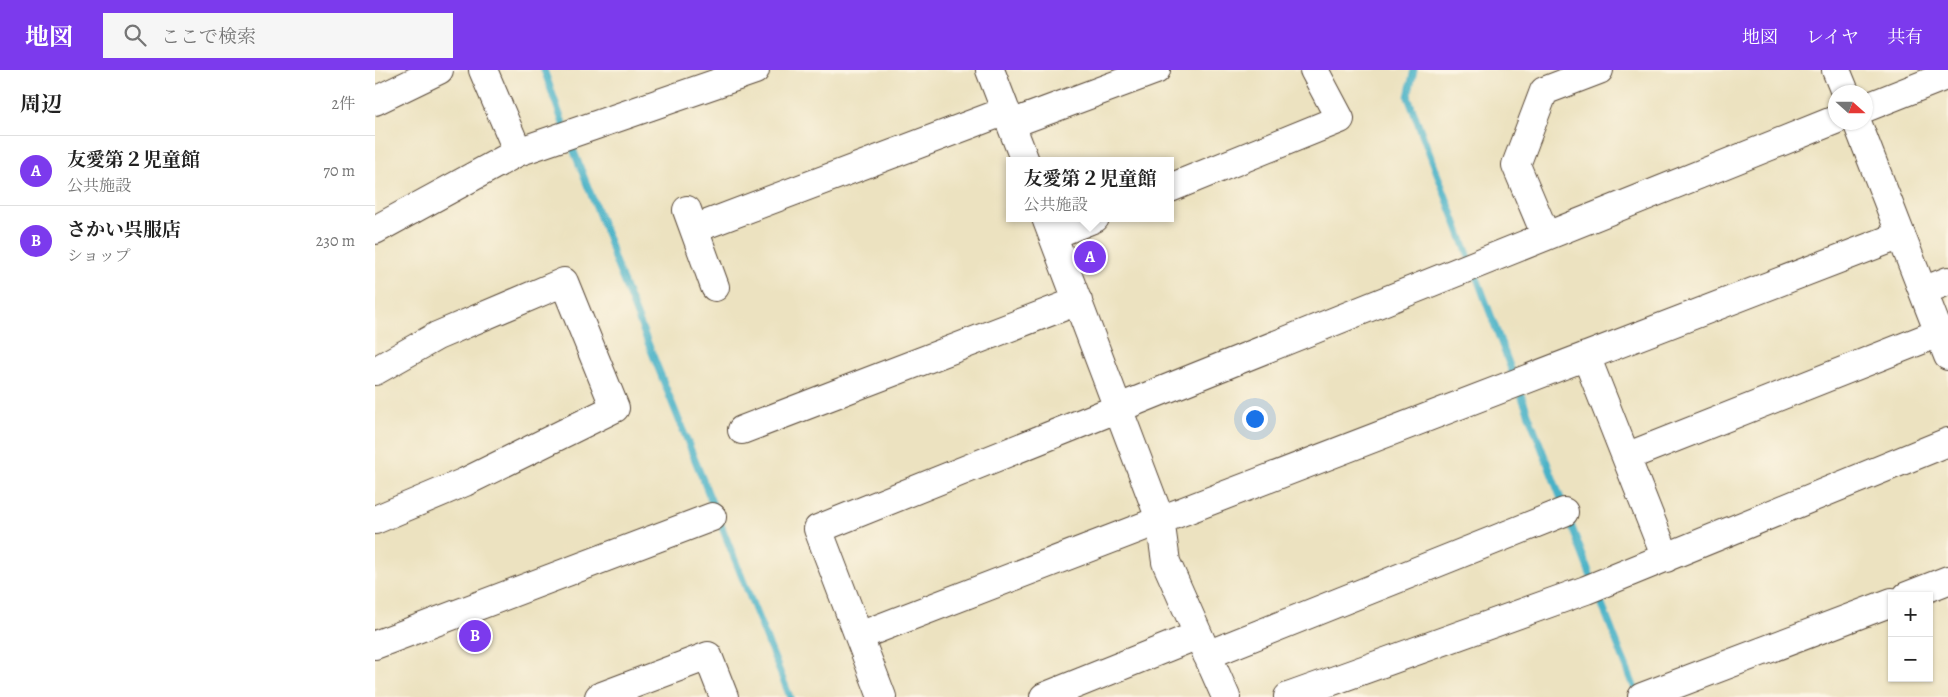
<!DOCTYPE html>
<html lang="ja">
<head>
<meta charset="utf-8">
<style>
	body { margin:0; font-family:Alegreya,"Noto Serif JP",serif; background:#f6f6f6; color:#222 }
	.controls { position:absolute; right:15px; bottom:15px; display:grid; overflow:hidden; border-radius:0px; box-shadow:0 1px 4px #0004 }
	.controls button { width:45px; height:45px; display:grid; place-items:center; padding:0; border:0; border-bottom:1px solid #e0e0e0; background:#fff; color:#222; font:25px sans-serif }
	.compass { position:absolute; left:1453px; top:15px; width:45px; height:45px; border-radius:50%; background:#fff; box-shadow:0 1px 4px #0004; rotate:111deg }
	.you { position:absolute; left:879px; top:348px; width:18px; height:18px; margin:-12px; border:4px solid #fff; border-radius:50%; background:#1a73e8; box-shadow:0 0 0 8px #1a73e833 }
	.badge { display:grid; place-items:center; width:32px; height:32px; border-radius:50%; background:#7c3aed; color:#fff; font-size:16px; font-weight:700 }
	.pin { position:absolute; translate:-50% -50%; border:2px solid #fff; box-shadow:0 1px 5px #0006 }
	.popup { position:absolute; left:631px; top:87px; width:168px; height:65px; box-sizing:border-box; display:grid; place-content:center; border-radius:0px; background:#fff; filter:drop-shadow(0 1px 4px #0005); font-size:16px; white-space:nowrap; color:#767676 }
	.popup b { font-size:19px; color:#222 }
	.popup::after { content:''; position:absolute; left:50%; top:100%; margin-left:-10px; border:10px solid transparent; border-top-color:#fff }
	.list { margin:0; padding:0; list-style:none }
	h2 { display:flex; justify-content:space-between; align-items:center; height:65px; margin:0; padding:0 20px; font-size:21px }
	h2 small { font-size:16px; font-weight:400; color:#767676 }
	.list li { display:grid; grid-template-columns:32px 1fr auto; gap:15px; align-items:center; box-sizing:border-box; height:70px; padding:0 20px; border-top:1px solid #e0e0e0 }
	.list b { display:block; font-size:19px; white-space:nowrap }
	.list p { margin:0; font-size:16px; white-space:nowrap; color:#767676 }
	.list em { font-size:16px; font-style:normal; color:#767676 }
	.icon { flex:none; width:28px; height:28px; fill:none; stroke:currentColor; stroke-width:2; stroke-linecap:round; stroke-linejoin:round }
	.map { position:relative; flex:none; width:1573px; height:627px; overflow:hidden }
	header { display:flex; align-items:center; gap:30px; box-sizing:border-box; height:70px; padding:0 25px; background:#7c3aed; color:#fff }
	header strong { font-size:24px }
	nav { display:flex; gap:28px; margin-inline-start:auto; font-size:18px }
	.search { width:350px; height:45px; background:#f6f6f6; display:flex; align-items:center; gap:12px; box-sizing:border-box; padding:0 18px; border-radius:0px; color:#767676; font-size:19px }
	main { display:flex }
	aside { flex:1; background:#fff }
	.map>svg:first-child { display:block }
</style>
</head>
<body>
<header>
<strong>地図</strong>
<div class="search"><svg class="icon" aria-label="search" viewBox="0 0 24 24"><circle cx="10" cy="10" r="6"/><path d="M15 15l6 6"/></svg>ここで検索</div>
<nav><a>地図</a><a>レイヤ</a><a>共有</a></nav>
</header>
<main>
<aside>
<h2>周辺<small>2件</small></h2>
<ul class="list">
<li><span class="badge">A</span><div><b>友愛第２児童館</b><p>公共施設</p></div><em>70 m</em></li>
<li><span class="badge">B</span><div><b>さかい呉服店</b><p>ショップ</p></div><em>230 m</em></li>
</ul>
</aside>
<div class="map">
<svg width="1573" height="627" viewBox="0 0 1573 627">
	<rect width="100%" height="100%" fill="#fcf5e5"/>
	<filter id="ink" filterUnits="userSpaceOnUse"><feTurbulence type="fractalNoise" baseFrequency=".02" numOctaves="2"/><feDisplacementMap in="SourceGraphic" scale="10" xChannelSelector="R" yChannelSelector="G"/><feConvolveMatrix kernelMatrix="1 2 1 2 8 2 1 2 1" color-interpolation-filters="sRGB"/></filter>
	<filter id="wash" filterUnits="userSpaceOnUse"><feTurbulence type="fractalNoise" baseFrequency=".0096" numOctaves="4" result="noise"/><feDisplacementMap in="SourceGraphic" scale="20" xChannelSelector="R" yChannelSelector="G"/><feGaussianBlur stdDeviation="1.12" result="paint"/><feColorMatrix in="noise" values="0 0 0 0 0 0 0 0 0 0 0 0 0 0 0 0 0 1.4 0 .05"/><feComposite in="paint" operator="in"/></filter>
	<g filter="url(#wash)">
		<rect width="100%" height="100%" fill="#ece2c0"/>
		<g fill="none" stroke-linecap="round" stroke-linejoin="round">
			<path stroke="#49b2c7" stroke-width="7" d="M169,0L190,59
				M1039,0L1033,27L1095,190
				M194,69L234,170L239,188L415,627
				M1099,200L1139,307
				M1143,317L1218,512
				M1222,522L1262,624"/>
		</g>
	</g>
	<g filter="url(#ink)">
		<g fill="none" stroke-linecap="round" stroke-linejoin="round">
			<g stroke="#564636" stroke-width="30">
				<path id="minor" d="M108,0L143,82
					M615,0L650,91
					M1461,0L1470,22
					M0,31L64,0
					M1490,38L1573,5
					M1482,52L1573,286
					M636,54L781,0
					M795,118L965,49L939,0
					M312,140L340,217
					M671,148L785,449L791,492L851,627
					M319,159L631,41
					M0,160L143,82L380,0
					M678,165L720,148
					M1171,166L1141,95L1169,21L1224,0
					M1548,221L1573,211
					M1211,286L1291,488
					M0,301L62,266L189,212L240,338L90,412L0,450
					M367,360L703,231
					M1251,387L1564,263
					M1532,526L1573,510
					M484,566L1526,165
					M0,575L337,447
					M832,585L1189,442
					M224,627L333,586L349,627
					M507,627L443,459L1460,50
					M669,627L823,565
					M913,627L1211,520L1573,372
					M1267,627L1517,532"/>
			</g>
			<use href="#minor" stroke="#fff" stroke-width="28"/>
		</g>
	</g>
</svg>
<div class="controls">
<button>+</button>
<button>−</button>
</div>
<svg class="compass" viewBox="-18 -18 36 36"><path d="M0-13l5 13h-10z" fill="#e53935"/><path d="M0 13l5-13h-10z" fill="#767676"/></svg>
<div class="you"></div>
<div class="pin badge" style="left:715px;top:187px">A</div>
<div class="popup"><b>友愛第２児童館</b>公共施設</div>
<div class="pin badge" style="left:100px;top:566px">B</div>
</div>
</main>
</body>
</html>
